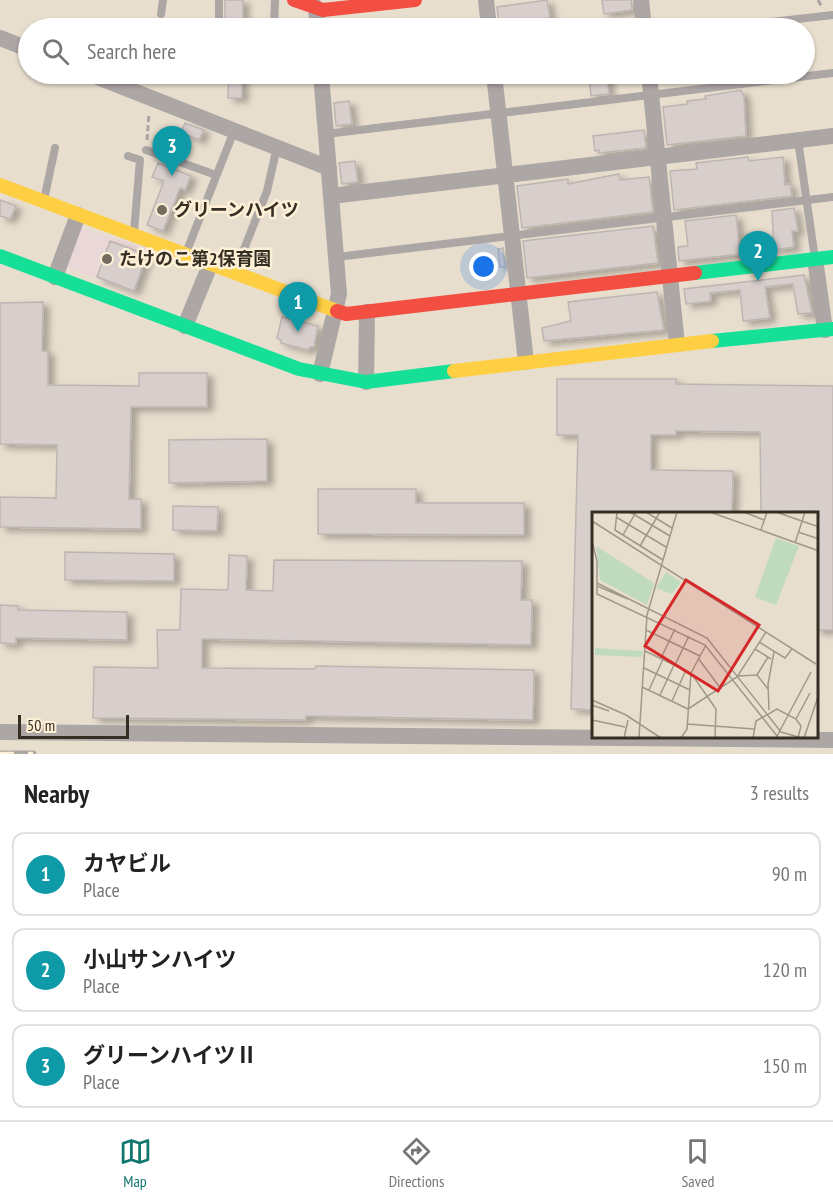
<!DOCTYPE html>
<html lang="en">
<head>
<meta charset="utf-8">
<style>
	body { margin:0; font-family:"PT Sans Narrow","Noto Sans JP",sans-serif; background:#f2f2f2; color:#222 }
	.scale { position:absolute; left:18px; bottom:15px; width:111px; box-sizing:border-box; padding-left:6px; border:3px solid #352e22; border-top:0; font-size:16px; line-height:21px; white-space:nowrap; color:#352e22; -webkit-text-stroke:4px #fdf0d6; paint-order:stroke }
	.you { position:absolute; left:484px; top:267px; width:21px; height:21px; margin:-15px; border:4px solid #fff; border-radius:50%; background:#1a73e8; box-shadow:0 0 0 9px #1a73e833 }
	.badge { display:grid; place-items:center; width:39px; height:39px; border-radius:50%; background:#0f766e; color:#fff; font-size:20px; font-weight:700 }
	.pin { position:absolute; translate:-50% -50px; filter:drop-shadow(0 2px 3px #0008) }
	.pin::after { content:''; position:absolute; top:32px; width:21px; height:18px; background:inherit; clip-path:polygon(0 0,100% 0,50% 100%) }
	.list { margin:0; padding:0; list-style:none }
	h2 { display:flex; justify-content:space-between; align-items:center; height:78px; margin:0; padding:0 24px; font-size:26px }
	h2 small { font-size:20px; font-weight:400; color:#767676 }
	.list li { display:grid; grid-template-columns:39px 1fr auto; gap:18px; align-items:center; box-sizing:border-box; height:84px; margin:0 12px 12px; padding:0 12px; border:2px solid #e0e0e0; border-radius:12px }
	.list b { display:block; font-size:22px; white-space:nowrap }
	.list p { margin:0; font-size:20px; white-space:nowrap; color:#767676 }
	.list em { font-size:20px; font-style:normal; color:#767676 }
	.icon { flex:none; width:33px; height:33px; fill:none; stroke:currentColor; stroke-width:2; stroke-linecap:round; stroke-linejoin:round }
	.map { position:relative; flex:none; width:833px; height:754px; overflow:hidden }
	.search { position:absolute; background:#fff; box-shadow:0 2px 4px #0004; left:18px; right:18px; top:18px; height:66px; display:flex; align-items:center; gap:15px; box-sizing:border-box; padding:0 21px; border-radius:33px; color:#767676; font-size:22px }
	.sheet { height:366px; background:#fff }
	nav { display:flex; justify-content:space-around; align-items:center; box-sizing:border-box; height:84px; border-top:2px solid #e0e0e0; background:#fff; font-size:16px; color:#767676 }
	nav a { display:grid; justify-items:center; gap:3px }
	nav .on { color:#0f766e }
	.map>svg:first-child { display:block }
</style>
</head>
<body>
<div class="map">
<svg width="833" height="754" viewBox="0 0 833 754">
	<defs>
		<filter id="shadow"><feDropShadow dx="6" dy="4" stdDeviation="3" flood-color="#0004"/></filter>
	</defs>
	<rect width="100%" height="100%" fill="#e8dece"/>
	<path fill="#e9d8d7" d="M80,228L150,248L133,292L65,267Z"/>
	<path fill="#d8cfcd" stroke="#beb5b2" stroke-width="1.5" filter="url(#shadow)" d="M225,0H243V28H225Z
		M547,0L550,18L499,24L497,7Z
		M602,0H631L632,10L604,14Z
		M229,74H242V98H228Z
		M589,74H607L609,94L591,96Z
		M717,74H739L740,78L718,80Z
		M741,90L744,97L746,136L667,145L663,107L688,104L687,101L706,99L705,96Z
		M349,101L352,124L336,126L334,103Z
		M185,123L204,130L199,140L181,132Z
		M644,130L646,148L599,153V150L595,151L593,136Z
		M748,157L749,161L783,157L785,185L790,184L792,196L674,210L670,171L697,169L696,163Z
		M355,161L358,182L342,184L339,163Z
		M158,163L191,176L185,190L180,188L163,231L147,225L164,181L152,177Z
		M619,174L620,180L649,177L653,212L522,228L517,186L568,179V184Z
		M0,200L16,206L10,219L0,216Z
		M794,208L798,231H792L794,247L774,250L772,211Z
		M736,215L740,254L679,261L678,247L688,246L685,221Z
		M653,226L658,263L527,278L523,241Z
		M110,241L147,255L134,291L97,277Z
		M503,248L505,267H500L498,249Z
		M804,275L812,313L798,314L793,284L765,287L770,318L743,321L740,290L710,293L711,301L686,304L684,289Z
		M657,292L664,330L544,341L542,328L571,321L568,302Z
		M43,302L42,351H48V385L139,386V373H207V407H131L129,499H141V529L0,527V497L56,498L57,445L0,444V303Z
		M282,317L318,326L314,347H310L308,350L281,343V340L277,338Z
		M557,379H676V384L833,386V630H816V511L761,512L760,432L676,431V435H651V470L733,471L732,514H593V710L571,709L578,435H557Z
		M267,439V481L169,483V440Z
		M318,489H416V503H524V535L318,534Z
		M173,506L218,507L217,531L173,530Z
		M65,552L174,554V581L65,580Z
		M229,555L247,556L246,590L273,591L274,560L522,561L521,600H532L531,645L202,639V668L315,669L316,666L534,670L533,720L306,716V720L93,718L94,667L158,668L157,630H180L181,589L228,590Z
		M0,605L18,606V610L127,612V640L16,638V644L0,643Z"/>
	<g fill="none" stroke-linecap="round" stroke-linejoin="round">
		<path stroke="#aba5a1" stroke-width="3" stroke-dasharray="6 3" stroke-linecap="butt" d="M818,0L822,7
			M147,140L149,114"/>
		<path stroke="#aca6a5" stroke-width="8" d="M161,14L163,0
			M219,28V0
			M274,28L275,0
			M719,28L833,15
			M321,75L337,74
			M326,134L833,73
			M798,140L815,259
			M146,150L216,175
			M128,156L140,160L134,232
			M44,200L55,148
			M186,253L234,131
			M337,257L833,197
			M235,272L267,191L277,147"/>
		<path stroke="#aca6a5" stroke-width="16" d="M486,0L489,28
			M641,0L644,28
			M311,1L316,9L318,28
			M0,38L28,49
			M90,74L329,168
			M494,74L526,362
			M649,74L677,344
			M331,196L833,136
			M815,259L825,330
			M55,277L78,215
			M185,326L210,265
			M320,374L339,294L321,74
			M366,382L367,312
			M0,732L833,740"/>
		<path stroke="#16e098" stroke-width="14" d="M0,256L299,369L366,382L454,371
			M695,273L833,257
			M712,341L833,329"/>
		<path stroke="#ffcf43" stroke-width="14" d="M0,185L337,311
			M454,371L712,341"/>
		<path stroke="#f24e42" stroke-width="14" d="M294,0L323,10L415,0
			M337,311L346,314L695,273"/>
		<g stroke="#aca7a0" stroke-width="7">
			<path id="rail" d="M0,754H33"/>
		</g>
		<use href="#rail" stroke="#fdf0d6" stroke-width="4.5" stroke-dasharray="14" stroke-linecap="butt"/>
	</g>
	<g fill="#746c5e" stroke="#fdf0d6" stroke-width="2">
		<circle cx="162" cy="210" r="6"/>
		<circle cx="107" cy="259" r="6"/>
	</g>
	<g text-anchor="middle" stroke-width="5" stroke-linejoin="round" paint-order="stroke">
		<g font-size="18" font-weight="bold" fill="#352e22" stroke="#fdf0d6" text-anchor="start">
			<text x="174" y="216">グリーンハイツ</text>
			<text x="119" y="265">たけのこ第2保育園</text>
		</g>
	</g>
	<g transform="translate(592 512)">
		<rect width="226" height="226" fill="#e8dece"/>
		<path d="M184,26L207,34L184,93L163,85ZM4,34L62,71L55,93L8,68ZM74,60L89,70L80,82L64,76ZM3,136L51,139L50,145L3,143Z" fill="#bfdabf"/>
		<path fill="none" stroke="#a09889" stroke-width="1.5" d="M38,0L78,24M54,0L80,16M118,0L227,39M152,0L172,8M184,0L227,15M24,5L74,35M0,9L224,152M23,18L71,48M169,18L175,0M23,19L25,0M206,20L227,27M31,23L44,0M0,29L5,49V82L113,133L185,224M203,31L213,0M48,34L68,0M0,41V115M5,71L115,126L189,220L210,226M5,74L36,87M54,118L108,144M167,130L193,146L200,137M163,137L179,147M53,139L99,161L124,197L123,226M69,146L83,117M106,146L129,177M83,153L97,124M52,156L98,178M165,163L176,145M146,164L165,163L176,177M50,175L96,197M57,178L71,147M68,183L82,153M0,188L34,203L69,226M80,189L94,158M0,193L17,199M96,197L145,165L174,120M177,198L176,172L182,140M204,207L218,181M0,208L33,215M95,212L162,217M32,226L36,208M47,226L55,103L85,0M89,226L95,217L99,161L114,133M161,226L164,209L185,197L204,207L209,214L206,226M184,226L219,160M212,226L227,182"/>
		<path fill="#d62828" fill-opacity="0.15" stroke="#d62828" stroke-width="3" d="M94,68L167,113L126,179L53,134Z"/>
		<rect width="226" height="226" fill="none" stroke="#352e22" stroke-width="3"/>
	</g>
</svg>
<div class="scale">50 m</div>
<div class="you"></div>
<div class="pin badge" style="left:298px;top:332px;background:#0f9aa8">1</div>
<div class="pin badge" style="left:758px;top:281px;background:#0f9aa8">2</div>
<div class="pin badge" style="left:172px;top:176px;background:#0f9aa8">3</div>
<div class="search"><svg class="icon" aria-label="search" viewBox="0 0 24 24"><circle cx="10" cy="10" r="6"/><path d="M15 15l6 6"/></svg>Search here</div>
</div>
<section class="sheet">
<h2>Nearby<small>3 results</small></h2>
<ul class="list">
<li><span class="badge" style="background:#0f9aa8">1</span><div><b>カヤビル</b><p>Place</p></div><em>90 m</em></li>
<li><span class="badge" style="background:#0f9aa8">2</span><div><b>小山サンハイツ</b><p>Place</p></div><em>120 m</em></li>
<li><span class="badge" style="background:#0f9aa8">3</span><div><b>グリーンハイツⅡ</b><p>Place</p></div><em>150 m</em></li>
</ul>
</section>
<nav>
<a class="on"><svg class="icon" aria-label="map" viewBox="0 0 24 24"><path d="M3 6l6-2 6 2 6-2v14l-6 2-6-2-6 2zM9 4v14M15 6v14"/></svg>Map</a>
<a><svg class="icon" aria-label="directions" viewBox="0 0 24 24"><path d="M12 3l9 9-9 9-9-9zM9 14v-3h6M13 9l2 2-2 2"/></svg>Directions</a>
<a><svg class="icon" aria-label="saved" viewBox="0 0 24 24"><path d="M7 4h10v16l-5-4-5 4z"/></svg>Saved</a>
</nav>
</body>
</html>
